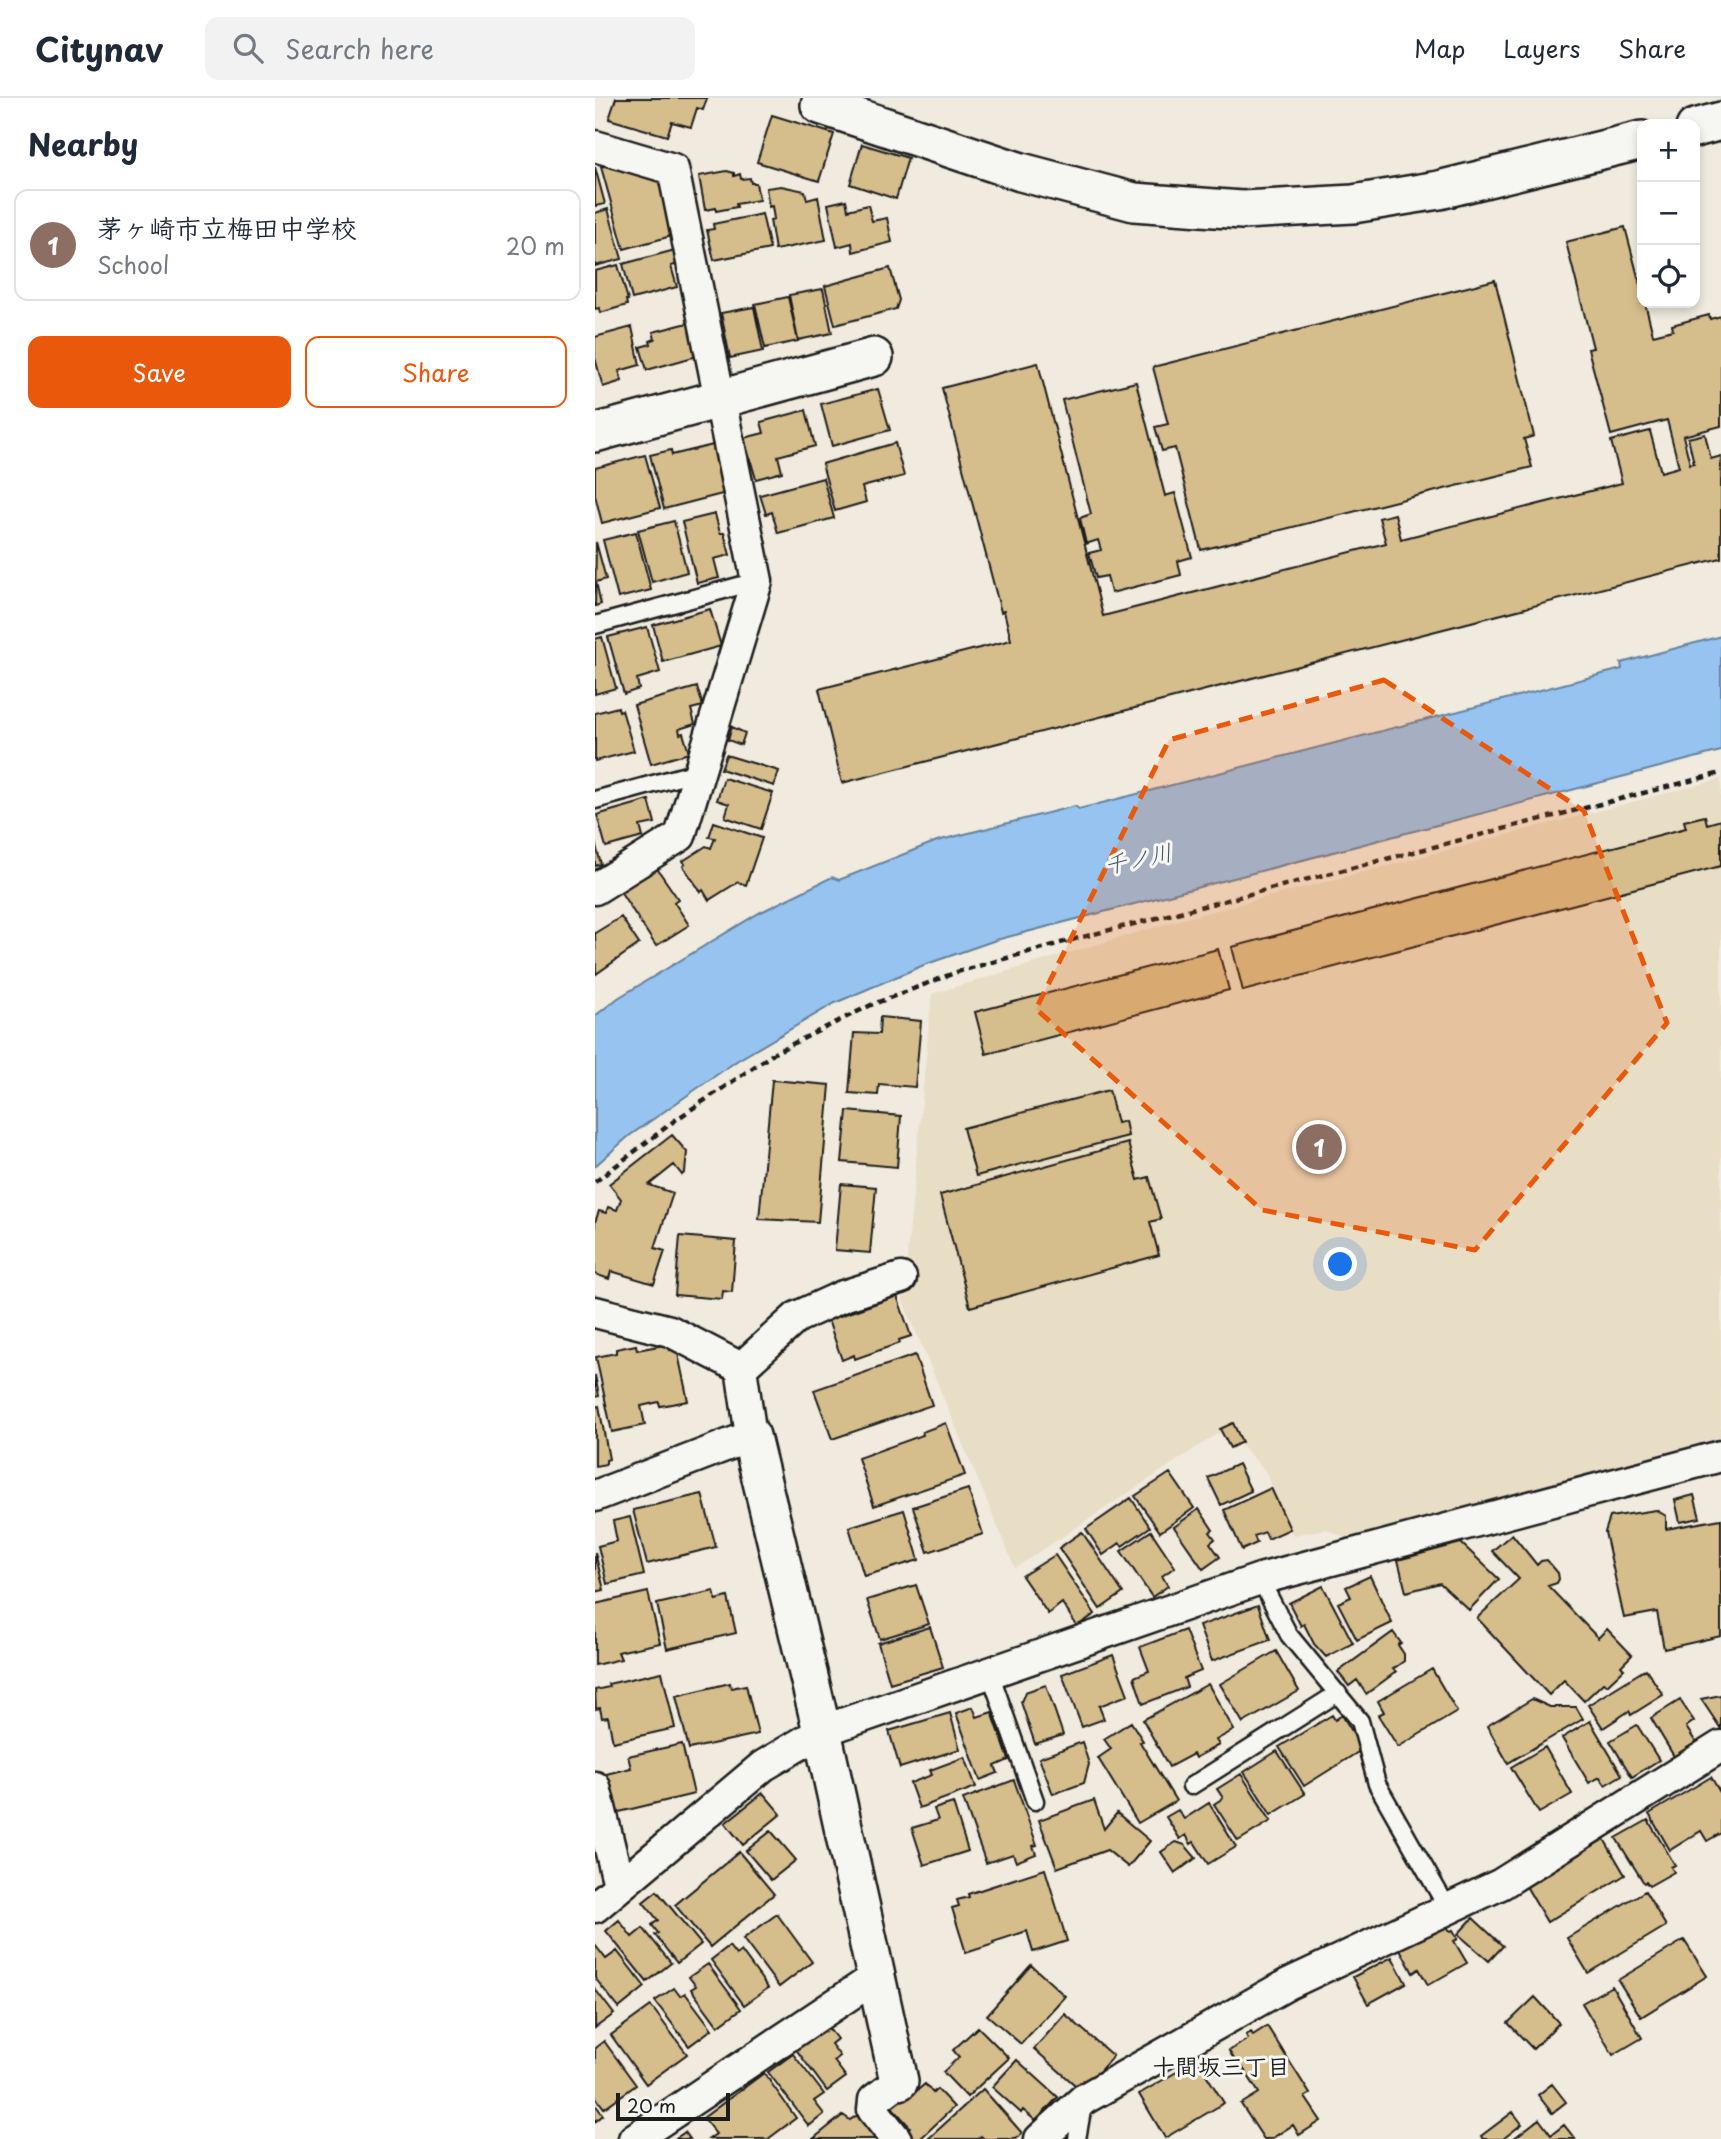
<!DOCTYPE html>
<html lang="en">
<head>
<meta charset="utf-8">
<style>
	body { margin:0; font-family:"Playpen Sans","Klee One",sans-serif; background:#f2f2f3; color:#1f2937 }
	.controls { position:absolute; right:21px; top:21px; display:grid; overflow:hidden; border-radius:14px; box-shadow:0 4px 10px #0003 }
	.controls button { width:63px; height:63px; display:grid; place-items:center; padding:0; border:0; border-bottom:2px solid #e0e1e3; background:#fff; color:#1f2937; font:35px sans-serif }
	.scale { position:absolute; left:21px; bottom:18px; width:114px; box-sizing:border-box; padding-left:7px; border:4px solid #1c1c1c; border-top:0; font-size:19px; line-height:24px; white-space:nowrap; color:#1c1c1c; -webkit-text-stroke:5px #f6f6f2; paint-order:stroke }
	.you { position:absolute; left:746px; top:1167px; width:24px; height:24px; margin:-18px; border:5px solid #fff; border-radius:50%; background:#1a73e8; box-shadow:0 0 0 10px #1a73e833 }
	.badge { display:grid; place-items:center; width:46px; height:46px; border-radius:50%; background:#ea580c; color:#fff; font-size:23px; font-weight:700 }
	.pin { position:absolute; translate:-50% -50%; border:4px solid #fff; box-shadow:0 2px 7px #0006 }
	.list { margin:0; padding:0; list-style:none }
	h2 { display:flex; justify-content:space-between; align-items:center; height:91px; margin:0; padding:0 28px; font-size:30px }
	h2 small { font-size:23px; font-weight:400; color:#747a83 }
	.list li { display:grid; grid-template-columns:46px 1fr auto; gap:21px; align-items:center; box-sizing:border-box; height:112px; margin:0 14px 14px; padding:0 14px; border:2px solid #e0e1e3; border-radius:14px }
	.list b { display:block; font-size:26px; white-space:nowrap }
	.list p { margin:0; font-size:23px; white-space:nowrap; color:#747a83 }
	.list em { font-size:23px; font-style:normal; color:#747a83 }
	.actions { display:flex; gap:14px; padding:21px 28px }
	.actions a { flex:1; padding:16px 0; border:2px solid #ea580c; border-radius:14px; text-align:center; font-size:24px; color:#ea580c }
	.actions .main { background:#ea580c; color:#fff }
	.icon { flex:none; width:38px; height:38px; fill:none; stroke:currentColor; stroke-width:2; stroke-linecap:round; stroke-linejoin:round }
	.map { position:relative; flex:none; width:1126px; height:2041px; overflow:hidden }
	header { display:flex; align-items:center; gap:42px; box-sizing:border-box; height:98px; padding:0 35px; background:#fff; border-bottom:2px solid #e0e1e3 }
	header strong { font-size:33px }
	nav { display:flex; gap:38px; margin-inline-start:auto; font-size:24px }
	.search { width:490px; height:63px; background:#f2f2f3; display:flex; align-items:center; gap:18px; box-sizing:border-box; padding:0 24px; border-radius:14px; color:#747a83; font-size:26px }
	main { display:flex }
	aside { flex:1; background:#fff }
	.map>svg:first-child { display:block }
</style>
</head>
<body>
<header>
<strong>Citynav</strong>
<div class="search"><svg class="icon" aria-label="search" viewBox="0 0 24 24"><circle cx="10" cy="10" r="6"/><path d="M15 15l6 6"/></svg>Search here</div>
<nav><a>Map</a><a>Layers</a><a>Share</a></nav>
</header>
<main>
<aside>
<h2>Nearby<small></small></h2>
<ul class="list">
<li><span class="badge" style="background:#8d6e63">1</span><div><b>茅ヶ崎市立梅田中学校</b><p>School</p></div><em>20 m</em></li>
</ul>
<div class="actions"><a class="main">Save</a><a>Share</a></div>
</aside>
<div class="map">
<svg width="1126" height="2041" viewBox="0 0 1126 2041">
	<rect width="100%" height="100%" fill="#f0ebde"/>
	<filter id="ink" filterUnits="userSpaceOnUse"><feTurbulence type="fractalNoise" baseFrequency=".0143" numOctaves="2"/><feDisplacementMap in="SourceGraphic" scale="14" xChannelSelector="R" yChannelSelector="G"/><feConvolveMatrix kernelMatrix="1 2 1 2 8 2 1 2 1" color-interpolation-filters="sRGB"/></filter>
	<g filter="url(#ink)">
		<path fill="#e8ddc5" d="M1126,681V1339L753,1441L731,1431L698,1437L671,1374L631,1330L420,1470L308,1203L337,896L583,822Z"/>
		<path fill="#96c3f0" stroke="#65809b" stroke-width="2" d="M1126,538V653L401,842L329,867L240,905L143,962L34,1038L0,1068V918L23,900L164,815L237,779L244,782L342,743L480,708L484,711L1027,571L1026,565Z"/>
		<path fill="#d6bd8c" stroke="#1c1c1c" stroke-width="2" d="M21,0H112L108,12L102,10L96,29L77,24L72,38L14,21Z
			M177,17L239,36L224,83L162,64Z
			M267,46L313,60L301,101L255,86Z
			M17,66L64,80L80,137L29,151L6,69Z
			M0,69L10,106L0,108Z
			M132,73L139,75V78L145,76L146,81L155,80L156,85H161L164,102L141,106L142,109L121,113V110L110,112L104,78Z
			M186,88L210,93L212,102L223,99L231,142L180,152L175,122L179,121L177,108L174,109L171,90Z
			M251,102L253,112L273,107L277,123L292,120L297,144L258,154L257,145L242,149L233,106Z
			M13,111L27,161L0,168V115Z
			M167,116L175,151L119,162L112,132L119,131L118,126Z
			M1030,129L1047,194V205H1050L1058,237L1078,232L1077,227L1114,217L1115,221L1126,218V328L1088,338L1095,366L1099,365L1093,340L1110,336L1116,361L1126,358V460L247,685L224,591L416,542L409,513L406,514L347,290L443,265L508,518L791,445L784,420L800,416L806,441L1027,385L1016,343L1055,333L1066,374L1084,369L1072,322L1016,337L993,251L998,250L971,144Z
			M80,152L84,166L76,168L82,189L37,201L28,166Z
			M23,167L33,202H31L32,207L5,215L4,210L0,211V173Z
			M295,170L304,202L301,211L240,227L230,188Z
			M900,182L939,338L929,341L937,369L606,452L580,350L567,353L560,329L573,326L558,269Z
			M228,191L237,235L203,242L194,197Z
			M193,199L203,243L170,250L160,206Z
			M159,209L168,253L135,260L126,215Z
			M93,225L102,258L52,272L45,249L56,246L55,243L60,241L58,234Z
			M37,229L45,267L24,273L27,283L8,289L0,260V239Z
			M541,284L570,398L580,395L597,459L583,463L586,477L516,495L512,478L501,480L494,455L506,452L503,442L491,446L485,420L496,416L467,302Z
			M283,291L295,332L237,348L226,306Z
			M211,312L220,348L183,358L187,374L161,381L149,340L169,335L166,324Z
			M300,345L309,378L267,389L271,404L240,413L227,366Z
			M118,347L131,395L69,411L55,357L76,352L77,357Z
			M50,357L65,410L7,425L0,397V370Z
			M228,380L239,420L183,435L177,414L171,416L165,397Z
			M120,416L125,435H129L135,457L119,461L124,480L102,485L87,424Z
			M79,423L92,474L57,484L43,432Z
			M41,434L56,492L23,500L8,442Z
			M1,444L11,481L1,484L6,506L0,508Z
			M115,511L126,548L68,564L58,527Z
			M52,529L65,574L42,581L44,591L29,596L13,539Z
			M7,539L21,590L0,596V541Z
			M102,589L108,608L96,611L100,626L84,631L85,636L88,635L94,655L56,666L39,607Z
			M23,609L24,613L27,612L39,653L0,663V615Z
			M137,629L150,635L146,647L133,642Z
			M131,657L184,673L179,688L126,671Z
			M129,680L178,695L166,731L130,719L134,706L122,702Z
			M54,702L60,725L45,728L48,739L11,749L2,717Z
			M1110,718L1112,726L1126,722V768L648,893L637,849L1091,730L1089,723Z
			M119,724L167,740L151,787L143,784L114,802L108,792L106,794L88,768L90,766L88,763L111,748L116,750L120,740L114,739Z
			M0,744L6,766L0,768Z
			M61,769L83,801L79,804L94,827L61,848L25,793Z
			M26,819L44,846L1,876L0,835Z
			M623,851L634,892L391,956L380,914Z
			M285,919L326,923L320,989L284,986L283,997L254,995L259,935L284,936Z
			M177,982L235,987L223,1124L164,1121Z
			M514,992L522,1025L530,1023L533,1038L381,1078L368,1030Z
			M252,1013L306,1018L302,1069L247,1064Z
			M77,1037L92,1054L90,1074L87,1077L79,1067L54,1087L78,1095L60,1150L70,1153L59,1186L16,1173L14,1181L0,1176V1124L4,1113L11,1115L13,1109L22,1112L26,1101L14,1086Z
			M533,1045L543,1082L554,1079L566,1121L555,1124L564,1157L375,1209L345,1097Z
			M246,1086L281,1089L275,1155L240,1152Z
			M85,1138L141,1143L137,1194L128,1193L127,1201L80,1197Z
			M302,1198L316,1238L304,1242L305,1245L260,1261L259,1257L247,1262L233,1222Z
			M74,1246L75,1252L82,1251L93,1303L65,1308L64,1304L46,1308L50,1327L17,1334L1,1259L21,1255V1251L41,1247L42,1252Z
			M320,1257L337,1307L237,1341L219,1292Z
			M0,1277L4,1298L0,1299Z
			M4,1308L14,1361L11,1362V1366L0,1368V1309Z
			M351,1325L370,1377L279,1408L263,1360L328,1337L327,1334Z
			M638,1325L647,1344L635,1350L625,1331Z
			M643,1366L656,1393L626,1407L613,1380Z
			M575,1375L599,1410L565,1434L540,1398Z
			M676,1390L695,1431L673,1441L670,1434L659,1438L662,1445L647,1452L629,1412Z
			M373,1391L388,1436L333,1454L318,1409Z
			M107,1396L121,1449L52,1466L38,1412Z
			M1099,1397L1105,1420L1085,1424L1080,1402Z
			M536,1400L555,1429L527,1448L525,1445L508,1457L491,1431Z
			M604,1411L618,1432L615,1434L620,1441L615,1445L625,1459L608,1471L579,1429Z
			M309,1412L324,1462L269,1478L254,1429Z
			M1061,1412L1071,1418V1431L1126,1421V1538L1069,1551L1062,1514L1029,1520L1010,1434L1015,1419Z
			M35,1419L49,1477L12,1486L3,1448L22,1443L18,1423Z
			M556,1433L580,1469L567,1478L573,1488L557,1499L526,1453Z
			M487,1434L528,1495L505,1511L464,1450Z
			M917,1436L942,1467L946,1463L952,1462L963,1475L964,1481L962,1485L953,1488L1003,1540L1012,1531L1037,1557L1026,1568L1029,1571L1012,1587L1008,1585L989,1603L969,1582L954,1597L882,1520L924,1481L897,1453Z
			M866,1445L904,1481L874,1512L845,1485L811,1494L803,1462Z
			M0,1454L9,1492L0,1494Z
			M460,1457L500,1516L482,1528L467,1505L453,1516L427,1478Z
			M775,1478L797,1525L762,1542L743,1505L756,1499L751,1489Z
			M321,1487L334,1526L285,1541L272,1502Z
			M728,1488L758,1545L731,1559L719,1546L709,1526L706,1528L694,1505Z
			M119,1493L121,1502L133,1499L141,1535L72,1551L62,1506Z
			M53,1494L65,1545L23,1554L26,1561L0,1567V1506Z
			M663,1507L675,1542L617,1563L604,1528Z
			M335,1529L348,1569L295,1585L283,1545Z
			M590,1532L606,1573L589,1580L592,1589L548,1606L539,1579L554,1573L545,1549Z
			M798,1534L806,1545L803,1547L809,1556V1563L798,1571L801,1574L771,1596L762,1582L754,1588L743,1574Z
			M681,1553L704,1593L648,1625L625,1586Z
			M518,1557L533,1597L504,1608L509,1621L487,1629L467,1576Z
			M837,1571L862,1614L803,1649L783,1617L789,1614L783,1603Z
			M1051,1571L1068,1597L1036,1617L1034,1613L1008,1630L993,1607Z
			M67,1574L80,1630L18,1644L13,1619L7,1620L5,1610L1,1611L0,1592L14,1589L13,1586Z
			M135,1585L136,1590L151,1587L163,1636L94,1651L81,1598Z
			M613,1586L639,1632L621,1642L624,1647L600,1660L598,1656L574,1669L548,1622Z
			M451,1587L468,1637L440,1646L426,1604L430,1594Z
			M1126,1597V1631L1106,1601Z
			M937,1601L955,1609H981L988,1621L913,1665L892,1628Z
			M1085,1602L1099,1623L1091,1629L1102,1646L1080,1660L1056,1620Z
			M378,1609L382,1619L397,1614L414,1662L400,1668L403,1675L385,1682L361,1615Z
			M355,1615L365,1651L305,1670L294,1633Z
			M737,1617L740,1622L747,1617L768,1651L709,1688L684,1649Z
			M995,1623L1027,1677L1010,1687L1005,1679L994,1685L967,1640Z
			M536,1624L548,1643L545,1644L581,1703L543,1725L503,1660L516,1651L509,1641Z
			M1042,1627L1064,1662L1037,1679L1015,1643Z
			M487,1644L494,1666L489,1685L458,1696L444,1660Z
			M87,1646L99,1696L20,1715L11,1676L36,1670L33,1658Z
			M950,1649L977,1696L944,1715L916,1669Z
			M682,1653L710,1696L676,1717L649,1674Z
			M370,1659L381,1689L324,1710L315,1685L337,1677L335,1672Z
			M646,1676L676,1723L643,1743L619,1706L628,1700L622,1691Z
			M1116,1679L1126,1696V1735L1112,1743L1106,1733L1075,1752L1054,1716Z
			M419,1682L442,1747L438,1748L441,1756L421,1764L418,1756L391,1765L368,1701Z
			M168,1695L186,1716L148,1747L130,1725Z
			M499,1702L509,1731L522,1715L555,1743L533,1769L512,1752L462,1770L444,1722Z
			M358,1705L373,1753L329,1767L317,1730L343,1722L339,1711Z
			M614,1705L641,1749L613,1766L599,1744L596,1746L591,1737L585,1741L571,1719L583,1712L589,1721Z
			M1053,1722L1080,1767L1076,1769L1079,1774L1054,1788L1051,1784L1049,1785L1021,1740Z
			M176,1733L201,1762L176,1782L151,1753Z
			M1009,1741L1030,1777L952,1824L931,1788Z
			M581,1744L590,1747L601,1760L580,1775L566,1754Z
			M144,1754L179,1796L115,1849L80,1807Z
			M450,1771L472,1843L438,1854L432,1833L398,1844L399,1846L371,1855L357,1810L364,1808L362,1802L374,1799L373,1796Z
			M62,1793L106,1846L82,1865L60,1837L63,1835L57,1827L63,1822L48,1804Z
			M1050,1793L1071,1828L993,1875L972,1840Z
			M182,1816L217,1864L184,1889L148,1841Z
			M878,1820L908,1848L894,1863L863,1836Z
			M24,1822L37,1839L48,1830L76,1865L52,1884L11,1833Z
			M850,1826L855,1833L858,1832L863,1841L859,1843L872,1865L833,1887L824,1871L818,1875L805,1851Z
			M1089,1842L1112,1878L1046,1919L1023,1882Z
			M0,1847L11,1861L22,1853L50,1889L24,1910L0,1880Z
			M134,1848L141,1857L146,1853L173,1890L149,1907L116,1862Z
			M797,1859L811,1885L773,1906L758,1879Z
			M113,1866L146,1911L123,1928L96,1891L101,1888L94,1879Z
			M436,1867L470,1898L426,1946L392,1917Z
			M1017,1888L1047,1940L1018,1957L987,1905Z
			M79,1890L85,1898L90,1895L117,1931L94,1948L60,1903Z
			M0,1891L19,1916L0,1930Z
			M940,1899L964,1925L938,1951L913,1925Z
			M56,1908L92,1956L51,1986L16,1937Z
			M470,1916L518,1958L487,1993L439,1951Z
			M231,1927L242,1941L236,1946L245,1958L239,1963L251,1979L232,1993L200,1950Z
			M672,1928L715,1996L710,1999L726,2023L704,2037L698,2027L676,2041H669L646,2006L664,1995L648,1970L646,1972L634,1953L653,1941L651,1937L656,1934L658,1937Z
			M383,1929L414,1960L372,1999L348,1974L364,1959L358,1952Z
			M9,1943L41,1987L9,2010L0,1998V1950Z
			M198,1956L229,1996L219,2003L229,2016L214,2028L173,1974Z
			M422,1962L463,1999L441,2023L428,2012L426,2015L397,1989Z
			M602,1962L629,2005L570,2040L544,1996Z
			M169,1975L201,2020L173,2041H114L121,2036L108,2020Z
			M330,1986L338,1995L342,1991L359,2009L325,2041H320L312,2032L315,2029L297,2009L313,1993L317,1997Z
			M957,1986L971,2004L957,2015L943,1997Z
			M388,1991L427,2035L420,2041H389L386,2038L382,2041H333Z
			M0,2006L8,2017L0,2024Z
			M918,2014L927,2026L908,2041H888L886,2038Z
			M248,2017L255,2022L262,2017L281,2041H218Z
			M944,2021L956,2037L969,2027L980,2041H918Z
			M90,2034L95,2041H80Z"/>
		<g fill="none" stroke-linecap="round" stroke-linejoin="round">
			<g stroke="#1c1c1c" stroke-width="21">
				<path id="service" d="M0,527L162,483
					M0,702L106,673
					M665,1481L694,1537L765,1623L782,1686L853,1811
					M395,1575L440,1703
					M596,1688L743,1595
					M482,2041L488,2007"/>
			</g>
			<g stroke="#1c1c1c" stroke-width="35">
				<path id="minor" d="M0,48L78,71L162,483L85,738L0,791
					M0,1214L75,1233L146,1270L156,1338L0,1398
					M146,1270L202,1219L248,1198L306,1180
					M0,1689L24,1787
					M0,1809L168,1668L227,1633L665,1481L1126,1358
					M39,2041L281,1879
					M301,2041L278,2012L279,2002L304,1983
					M445,2041L489,2001L693,1886L906,1786L1126,1648"/>
			</g>
			<g stroke="#1c1c1c" stroke-width="42">
				<path id="tertiary" d="M225,7L426,74L539,104L647,112L758,106L844,92L1047,42
					M1100,30L1126,23
					M0,335L279,259
					M156,1338L227,1633L304,1983"/>
			</g>
			<path stroke="#1c1c1c" stroke-width="4.5" stroke-dasharray="7 5" stroke-linecap="butt" d="M0,1084L79,1023L181,954L276,907L362,874L480,841L1126,675"/>
			<use href="#service" stroke="#f6f6f2" stroke-width="16"/>
			<use href="#minor" stroke="#f6f6f2" stroke-width="30"/>
			<use href="#tertiary" stroke="#f6f6f2" stroke-width="37"/>
		</g>
	</g>
	<path fill="#e8590c" fill-opacity="0.2" stroke="#e8590c" stroke-width="5" stroke-dasharray="14 9" stroke-linejoin="round" d="M789,582L989,713L1072,925L880,1152L667,1112L441,911L574,642Z"/>
	<g text-anchor="middle" stroke-width="6" stroke-linejoin="round" paint-order="stroke">
		<g font-size="23" font-style="italic" fill="#475666" stroke="#f6f6f2">
			<text transform="translate(543 761) rotate(-12)" y="8">千ノ川</text>
		</g>
		<g font-size="23" font-weight="bold" fill="#1c1c1c" stroke="#f6f6f2">
			<text x="626" y="1977">十間坂三丁目</text>
		</g>
	</g>
</svg>
<div class="controls">
<button>+</button>
<button>−</button>
<button><svg class="icon" aria-label="locate" viewBox="0 0 24 24"><circle cx="12" cy="12" r="6"/><path d="M12 2v4M12 18v4M2 12h4M18 12h4"/></svg></button>
</div>
<div class="scale">20 m</div>
<div class="you"></div>
<div class="pin badge" style="left:724px;top:1049px;background:#8d6e63">1</div>
</div>
</main>
</body>
</html>
